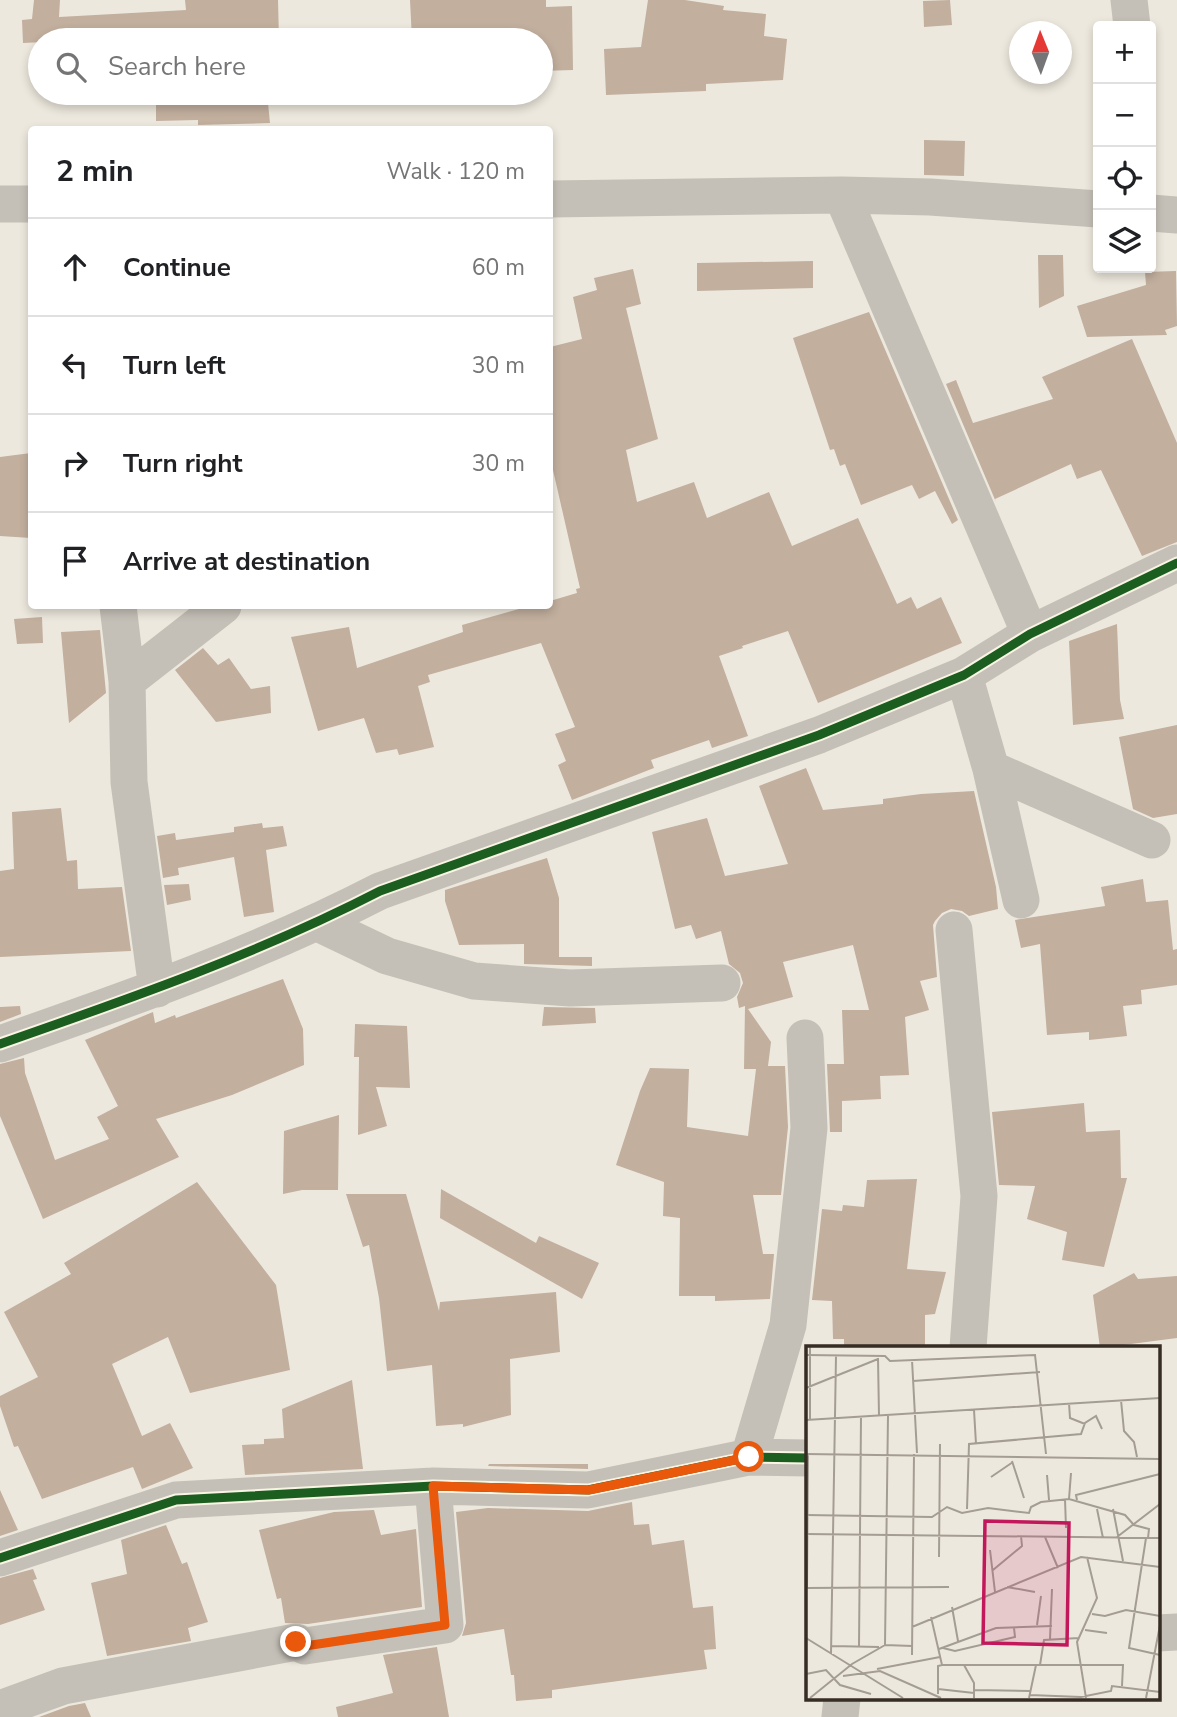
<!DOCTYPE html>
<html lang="en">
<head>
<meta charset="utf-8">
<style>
	body { margin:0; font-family:"Nunito Sans",sans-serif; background:#f6f6f6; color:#202124 }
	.controls { position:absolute; right:21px; top:21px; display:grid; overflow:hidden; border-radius:7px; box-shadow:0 4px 10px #0003 }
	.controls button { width:63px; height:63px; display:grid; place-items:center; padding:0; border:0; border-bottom:2px solid #e0e0e0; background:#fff; color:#202124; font:35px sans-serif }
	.compass { position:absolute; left:1009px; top:21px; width:63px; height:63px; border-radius:50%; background:#fff; box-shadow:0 4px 10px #0003; rotate:359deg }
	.stop { position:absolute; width:21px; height:21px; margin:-16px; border:5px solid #ea580c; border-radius:50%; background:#fff }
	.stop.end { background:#ea580c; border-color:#fff; box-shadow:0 2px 7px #0008 }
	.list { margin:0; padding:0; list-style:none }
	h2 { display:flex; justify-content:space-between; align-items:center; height:91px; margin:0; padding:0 28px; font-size:30px }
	h2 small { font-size:23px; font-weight:400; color:#757577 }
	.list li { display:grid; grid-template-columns:46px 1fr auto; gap:21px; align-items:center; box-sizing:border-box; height:98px; padding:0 28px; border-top:2px solid #e0e0e0 }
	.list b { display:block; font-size:26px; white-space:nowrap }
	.list em { font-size:23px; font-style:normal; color:#757577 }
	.icon { flex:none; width:38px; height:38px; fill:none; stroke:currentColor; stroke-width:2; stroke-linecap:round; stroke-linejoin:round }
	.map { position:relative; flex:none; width:1177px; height:1717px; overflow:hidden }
	.search { position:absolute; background:#fff; box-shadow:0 4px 10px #0003; left:28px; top:28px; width:525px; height:77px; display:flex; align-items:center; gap:18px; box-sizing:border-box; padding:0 24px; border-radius:38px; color:#757577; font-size:26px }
	.panel { position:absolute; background:#fff; box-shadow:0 4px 10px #0003; left:28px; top:126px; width:525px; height:483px; border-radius:7px }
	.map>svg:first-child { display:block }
</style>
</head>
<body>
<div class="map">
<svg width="1177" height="1717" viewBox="0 0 1177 1717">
	<rect width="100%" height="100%" fill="#ede8dd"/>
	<path fill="#c2af9e" d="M34,0H60L59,17L186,10L185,0H278L279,40H168V36L23,43L22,20L32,19Z
		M410,0H546V7L572,6L573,70L541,71V40H412Z
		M648,0H685L724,6L723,10L766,14L764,36L787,39L783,80L706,84V91L606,95L604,49L641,47Z
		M950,0L952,25L924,27L923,1Z
		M156,93H267L270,123L198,125V120L156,121Z
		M924,140L965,141L964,176L924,175Z
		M1038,255H1063L1064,296L1039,308Z
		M813,261V288L697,291V263Z
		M633,269L641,304L626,308L658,439L626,450L637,502L694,482L707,518L769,492L792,546L858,518L897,604L911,597L917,609L941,597L962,643L818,703L788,631L742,646L743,648L719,656L748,736L712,748L709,740L651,760L654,768L572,800L558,765L566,761L555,734L575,727L541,643L428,675L430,682L418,686L434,747L399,755L397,749L376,753L364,718L318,731L291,637L349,627L357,668L463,632L462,625L519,609L550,606V601L577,593L576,589L580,588L550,457V347L582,339L573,297L597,290L594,278Z
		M1176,271L1177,326L1165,330L1167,335L1087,337L1077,306L1146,285L1145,272Z
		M869,312L958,520L952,524L935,491L919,499L912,485L861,505L845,464L840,466L834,449L830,450L793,338Z
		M1132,339L1177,443V542L1142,556L1101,470L1077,479L1071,464L995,499L996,502L946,384L956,380L973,423L1053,399L1042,377Z
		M31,453V538L0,536V457Z
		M42,617L43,643L17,644L14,619Z
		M1117,624L1120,700L1124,719L1073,725L1069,641Z
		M100,630L106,693L69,723L61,632Z
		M203,648L218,665L229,658L251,689L270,686L271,713L216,722L175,670Z
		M1177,725V814L1153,818L1133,809L1119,737Z
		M806,768L823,810L883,804V799L921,794L974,791L996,887L998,909L969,916L962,911L951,909L942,913L935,921L933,925L937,977L920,981L929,1010L905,1017L909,1075L880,1076L881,1099L842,1101V1132H830L827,1064H844L842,1010H869L853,945L783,962L793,997L748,1009L771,1042L768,1066H785L788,1127L781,1195H753L763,1254H774L770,1299L715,1301V1296H679L680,1218L663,1216L664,1182L616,1165L640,1091L650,1068L689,1069L687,1127L748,1136L756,1069H744L745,1006L739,1008L737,997L743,983L740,973L729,964L721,931L696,939L691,925L675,929L652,832L707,818L725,876L788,864L759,786Z
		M61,808L67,861L77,860L78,889L122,887L131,951L0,957V871L14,869L12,812Z
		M262,823L263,828L283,826L287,846L266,850L274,912L244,917L234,857L178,868L179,875L163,878L157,836L175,833L176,840L234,832V827Z
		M547,858L559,898V957H592V966L524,964V944L459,945L445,901V890Z
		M1143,879L1146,902L1168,900L1173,950L1177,949V985L1141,990L1142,1004L1123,1006L1127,1036L1089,1040V1032L1047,1035L1040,944L1021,948L1015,920L1105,906L1101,887Z
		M189,884L191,900L167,905L164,885Z
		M283,979L303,1029L304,1065L232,1095L156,1119L179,1157L43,1219L0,1116V1064L24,1058L25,1073L55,1160L109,1139L97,1117L118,1106L85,1040L153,1012L155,1023L175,1015L176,1018Z
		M20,1006L21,1014L0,1022V1007Z
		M544,1007L595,1008L596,1023L542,1026Z
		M355,1024L407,1026L410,1088L376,1087L387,1126L358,1135L359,1057H354Z
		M1084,1103L1086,1132L1120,1130L1121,1178H1127L1104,1267L1062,1260L1067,1232L1027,1219L1035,1186L999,1185L992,1112Z
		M339,1115L338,1190H302L283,1194L284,1131Z
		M917,1179L907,1269L946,1272L935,1314L925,1315V1348H844V1339H833L832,1301L812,1300L822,1209L842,1211L843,1205L864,1207L867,1180Z
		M197,1182L276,1285L290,1370L190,1393L168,1337L112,1364L142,1436L170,1423L193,1468L142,1489L133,1467L42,1499L18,1446L14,1447L0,1406V1396L38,1377L4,1312L71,1274L64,1263Z
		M441,1189L536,1243L539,1236L599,1263L582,1299L440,1218Z
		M346,1194H406L439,1311L440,1302L556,1292L560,1352L510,1359L511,1415L463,1427V1424L436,1426L432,1365L387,1371L379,1298L369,1245L363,1247Z
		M1134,1273L1138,1279L1177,1276V1338L1100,1348L1093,1295Z
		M352,1380L363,1469L245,1475L242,1445L264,1444V1439L284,1438L282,1409Z
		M489,1464H588V1469L488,1466Z
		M0,1490L18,1530L0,1536Z
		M632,1502L634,1525L649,1524L652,1545L684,1540L693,1608L713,1606L716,1649L704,1650L707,1669L552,1690V1698L516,1701L514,1675H511L504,1629L462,1636L466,1623L456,1512L488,1508L588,1511Z
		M374,1510L381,1535L416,1529L422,1607L308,1624L285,1623L281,1598L277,1599L259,1530L334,1512Z
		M166,1525L182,1564L187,1562L208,1622L188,1628L191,1641L107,1656L91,1583L127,1574L121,1540Z
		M33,1569L37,1579L33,1580L45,1610L0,1625V1578Z
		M437,1647L449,1717H338L336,1707L393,1693L383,1655Z
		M85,1703L91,1717H39L69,1706Z"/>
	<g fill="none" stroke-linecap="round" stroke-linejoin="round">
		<path stroke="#c5c0b7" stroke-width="37" d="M1129,0L1132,26
			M842,195L1030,634
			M550,199L842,195L930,197L1098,209
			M0,204H32
			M1151,213L1177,215
			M118,606L127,681L129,782L157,989
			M964,675L991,769L1021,900
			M127,681L223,606
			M991,769L1152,840
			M318,923L387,956L474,981L570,988L722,983
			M954,930L979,1196L968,1348
			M0,1044C129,999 258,954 380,891L819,735L964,675L1030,634L1177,563
			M749,1457L788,1325L809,1128L805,1038
			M0,1558L176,1500L433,1486L588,1490L749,1457L808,1458
			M1158,1633L1177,1632
			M0,1709L63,1686L296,1642L305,1646L445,1625L433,1486
			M840,1717L842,1698"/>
		<g stroke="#faf4e4" stroke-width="13">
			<path id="cycleway" d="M0,1044C129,999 258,954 380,891L819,735L964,675L1030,634L1177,563
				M0,1558L176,1500L433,1486L588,1490L749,1457L808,1458"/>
		</g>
		<use href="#cycleway" stroke="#1b5e20" stroke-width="9"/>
	</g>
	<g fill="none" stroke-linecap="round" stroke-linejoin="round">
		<path stroke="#ea580c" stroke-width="9" d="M296,1642L305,1646L445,1625L433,1486L589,1490L749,1457"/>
	</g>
	<g transform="translate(806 1346)">
		<rect width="354" height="354" fill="#ede8dd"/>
		<path fill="none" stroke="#a49d93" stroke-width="2" d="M4,1V74M0,9L79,10L84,15L229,9L240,108M72,12L73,70M106,14L111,107M107,35L234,26M0,42L72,13M315,54L318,85L328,96L331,111M263,57L264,72L279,78M168,64L170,98M0,74L354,52M0,108L354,113M206,115L218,152M241,129L243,154M185,131L207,116M259,153L260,182M263,153L265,127M271,154L270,149L354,128M161,163L163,98L275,88L279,77L290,70L296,83M291,163L297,192M307,163L317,215M0,169L126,171L141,161L156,167L182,162L223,167L225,161L235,156L263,153L319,169L328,179L343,183L342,192M0,188L354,192M239,191L252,222M311,191L354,158M340,192L323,302L354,309M184,204L189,246M133,211L134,98M187,224L216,200L215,190M201,241L229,246M0,242L143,241M1,242L2,108M146,261L152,295M286,268L299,270L320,264L354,270M125,271L136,319L132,320V348M231,279L235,250M106,281L275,211L354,221M279,284L301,287M0,292L97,352M244,293L246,243M79,299L106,300M26,300L73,301M53,301L55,71M137,302L149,305L209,291L208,282M133,303L190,282L246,280M25,308L30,10M106,309L108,108M136,319H317L316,340M158,319L168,337V352M234,319L238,294L273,292M71,323L134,311M0,328L20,324L34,339L65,348M37,330L74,325L135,352M132,343L168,347M168,344L224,345M224,349L275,351L305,345L306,340L354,346M4,352L46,318L79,299L82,69M223,352L230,319M280,352L271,296L291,252L281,211M340,352L354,279"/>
		<path fill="#c2185b" fill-opacity="0.15" stroke="#c2185b" stroke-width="3.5" d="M179,175L263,177L261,299L177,297Z"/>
		<rect width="354" height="354" fill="none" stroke="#362d25" stroke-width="3.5"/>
	</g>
</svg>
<div class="controls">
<button>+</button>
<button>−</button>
<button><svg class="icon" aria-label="locate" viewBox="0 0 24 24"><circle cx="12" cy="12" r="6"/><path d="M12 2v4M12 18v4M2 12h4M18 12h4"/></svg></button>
<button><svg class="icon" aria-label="layers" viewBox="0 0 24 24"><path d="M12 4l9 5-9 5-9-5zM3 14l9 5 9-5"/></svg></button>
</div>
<svg class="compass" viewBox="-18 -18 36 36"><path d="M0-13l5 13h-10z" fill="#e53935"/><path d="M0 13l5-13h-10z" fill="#757577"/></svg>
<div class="stop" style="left:749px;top:1457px"></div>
<div class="stop end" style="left:296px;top:1642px"></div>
<div class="search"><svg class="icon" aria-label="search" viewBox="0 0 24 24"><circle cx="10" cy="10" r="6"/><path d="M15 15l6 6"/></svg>Search here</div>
<section class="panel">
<h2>2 min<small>Walk · 120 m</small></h2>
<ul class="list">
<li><svg class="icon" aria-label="ahead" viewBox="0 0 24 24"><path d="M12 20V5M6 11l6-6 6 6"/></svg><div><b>Continue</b></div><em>60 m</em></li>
<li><svg class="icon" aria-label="left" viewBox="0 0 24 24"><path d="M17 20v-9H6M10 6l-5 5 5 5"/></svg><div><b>Turn left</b></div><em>30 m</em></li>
<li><svg class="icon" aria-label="right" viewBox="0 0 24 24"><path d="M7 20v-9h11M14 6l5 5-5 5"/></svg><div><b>Turn right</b></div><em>30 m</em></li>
<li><svg class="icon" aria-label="arrive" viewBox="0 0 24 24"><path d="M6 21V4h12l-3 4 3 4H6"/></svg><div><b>Arrive at destination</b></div></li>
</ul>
</section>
</div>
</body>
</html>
